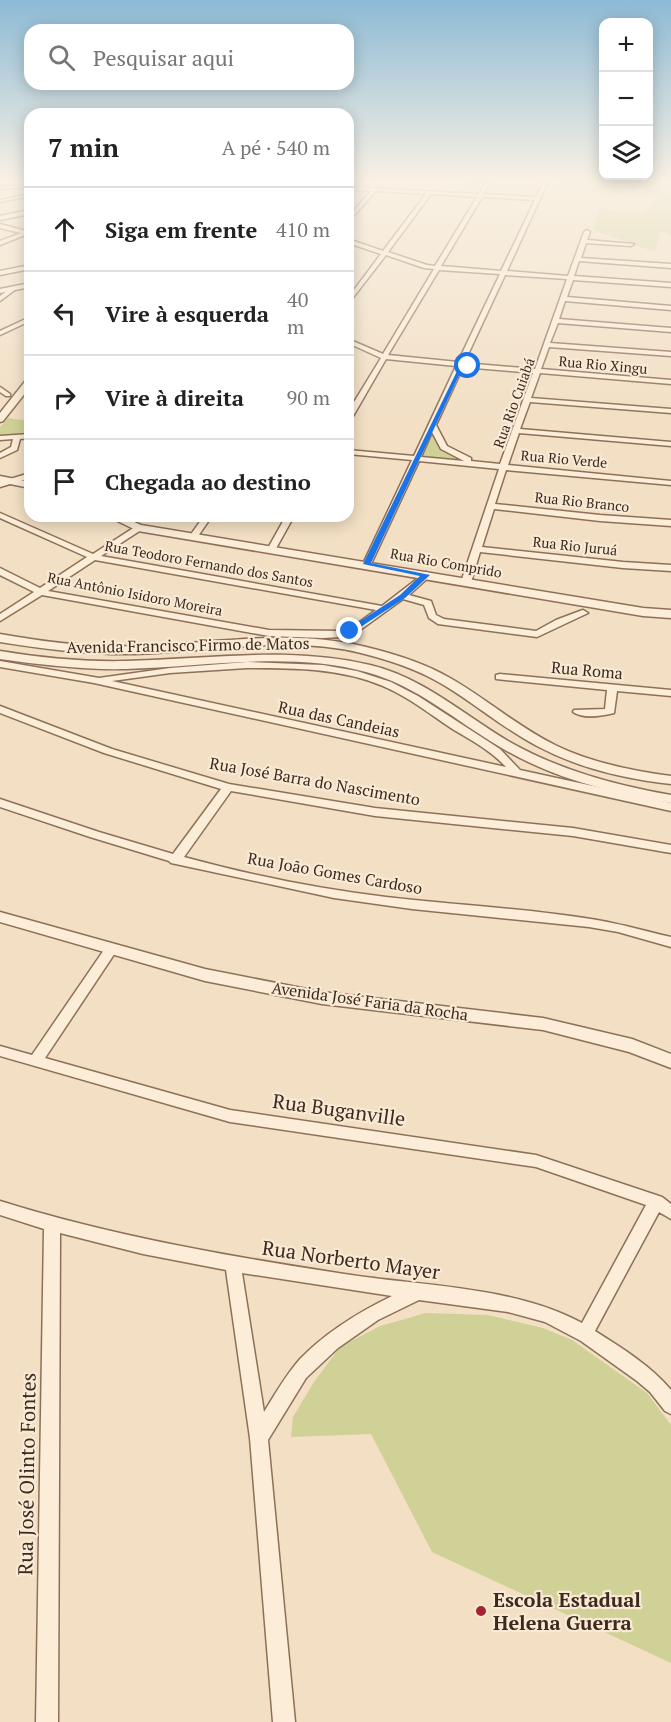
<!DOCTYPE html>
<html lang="pt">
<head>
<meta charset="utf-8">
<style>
	body { margin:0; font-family:"PT Serif",serif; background:#f6f6f6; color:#222 }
	.controls { position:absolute; right:18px; top:18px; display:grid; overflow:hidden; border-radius:12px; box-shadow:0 3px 15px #0003 }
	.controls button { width:54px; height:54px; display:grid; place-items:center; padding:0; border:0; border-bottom:2px solid #e0e0e0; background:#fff; color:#222; font:30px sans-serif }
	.stop { position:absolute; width:18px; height:18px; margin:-14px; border:4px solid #1a73e8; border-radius:50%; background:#fff }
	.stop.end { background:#1a73e8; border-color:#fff; box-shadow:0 2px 6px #0008 }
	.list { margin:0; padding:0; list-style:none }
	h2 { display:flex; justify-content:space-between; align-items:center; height:78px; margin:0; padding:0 24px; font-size:26px }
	h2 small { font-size:20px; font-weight:400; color:#767676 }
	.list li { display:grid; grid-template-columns:39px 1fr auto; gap:18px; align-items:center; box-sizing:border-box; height:84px; padding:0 24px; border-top:2px solid #e0e0e0 }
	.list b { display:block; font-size:22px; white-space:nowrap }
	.list em { font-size:20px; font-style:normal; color:#767676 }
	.icon { flex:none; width:33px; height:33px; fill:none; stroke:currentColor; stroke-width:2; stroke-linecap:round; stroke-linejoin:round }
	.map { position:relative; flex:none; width:671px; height:1722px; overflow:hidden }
	.search { position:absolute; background:#fff; box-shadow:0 3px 15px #0003; left:24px; top:24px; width:330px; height:66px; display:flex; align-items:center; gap:15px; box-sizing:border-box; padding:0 21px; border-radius:18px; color:#767676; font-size:22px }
	.panel { position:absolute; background:#fff; box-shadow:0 3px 15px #0003; left:24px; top:108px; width:330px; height:414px; border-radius:18px }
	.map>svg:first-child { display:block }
</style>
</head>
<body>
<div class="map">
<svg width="671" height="1722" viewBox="0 0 671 1722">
	<rect width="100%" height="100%" fill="#f2dfc4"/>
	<path fill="#d0d197" d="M573,179H586L635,190L612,197L558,184Z
		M603,179H660L669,181L645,189Z
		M653,188L671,193V235L660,232L655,252L593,230L599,209L643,213L658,198L631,195Z
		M8,418L30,421V435L0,437V427Z
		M432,431L438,442L470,462L419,457Z
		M426,1313L488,1315L543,1328L572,1340L647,1393L671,1425V1663L432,1552L371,1434L291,1437L293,1417L314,1382L340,1347L380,1326Z"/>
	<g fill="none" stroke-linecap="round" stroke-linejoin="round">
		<g stroke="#8e7059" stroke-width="3">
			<path id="minor" d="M447,179H492L483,194L536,197L545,179H549L507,271L568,276L584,232L587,230L590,232L587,240L634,244L631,246L586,243L581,258L671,264V268L579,261L574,276L671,283V287L573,280L567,297L671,306V310L565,301L559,319L671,328V332L558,323L550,343L671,352V356L549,347L541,369L671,380V384L540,373L531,398L671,409V413L530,402L520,429L671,442V446L519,433L508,465L671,481V485L506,470L495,504L600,515L671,520V526L600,521L494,509L482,547L623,562L671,565V571L623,568L480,552L471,582L466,585L463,584L461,582L499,469L419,461L371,564L367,567L363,564L412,460L348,454V450L414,456L456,366L386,359L352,418L348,420V412L381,358L348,343V339L383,354L434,269L424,268L386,255L348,304V298L381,254L348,243V239L383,251L426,194L376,191L348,222V217L371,191L348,189V187L479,194L486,182ZM431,194L477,197L435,266L427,265L388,252ZM482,197L535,200L501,271L441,266ZM439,270L500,274L458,362L388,355ZM505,275L567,279L535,369L464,363ZM463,367L533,373L500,464L471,461V458L447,446L436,425ZM432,432L441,449L464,461L421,457Z
				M30,185V187L0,189V187Z
				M30,194V196L0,202V200Z
				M30,210V214L0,220V216Z
				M0,224L26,231L30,229V233L0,245V241L21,233L0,228Z
				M30,265V269L0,275V271Z
				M11,288L16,289L0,301V296Z
				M30,317V321L0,335V331Z
				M0,387L10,394V396H6L0,392Z
				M30,434V438L20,439L17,450L0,458V453L11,447L13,439L0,440V436Z
				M30,473V478L0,487V482Z
				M0,513L93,554L138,525L141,526V530L101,556L382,606L426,572L429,573V577L409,595L431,601L436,615L444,619L536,631L556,620L580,611L583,610L588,613L537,637L438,624L429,618L424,605L403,599L360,630L342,637L322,638L269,636L42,595L0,621V614L34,592L0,575V568L40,588L87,557L0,518ZM95,560L376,610L354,626L341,631L269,630L48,591Z
				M204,516H212L196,539H190L189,537Z
				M286,516H294L274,552H268L267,550Z
				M0,661L99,678L170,668L247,662L323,665L357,671L391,682L418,696L500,749L520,770L671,803V811L94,683L0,667ZM247,668C293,668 340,668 383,686C409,697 431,715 454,730C473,741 491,751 506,767L112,681L170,673Z
				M500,674L671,690V696L617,691L614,713C602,716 583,719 573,712L574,710L605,709L607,690L496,679V675Z
				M0,706L112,749L229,784L375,808L573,828L671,845V853L573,836L375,816L231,791L184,857C250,875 318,889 386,897C454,905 523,908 591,919C618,923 644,931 671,937V947L618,932L589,927L412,909L334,898L171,863L169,861L90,837L0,807V799L99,832L173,854L221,789L104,753L0,713Z
				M111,945L116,947L117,950L45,1058L230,1110L536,1155L662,1197L671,1204V1219L659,1212L595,1331C622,1348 651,1366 671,1390V1414L665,1411L650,1392L637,1381L581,1341L545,1322L508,1312L419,1300L378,1320L338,1348L306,1378L268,1440L295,1722H273L250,1438L226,1270L143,1254L60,1233L58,1722H36L44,1229L0,1215V1201C115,1237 233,1257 351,1275C424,1286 517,1287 582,1323L646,1205L536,1167L230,1122L0,1056V1046L32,1055L106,947ZM242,1273L392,1296C359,1312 326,1332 300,1359C286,1375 275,1394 264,1412Z"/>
		</g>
		<g stroke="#8e7059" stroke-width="3">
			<path id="tertiary" d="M30,283V287L0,293V289Z
				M30,378V387L3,421L0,422V413L27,379Z
				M0,476L30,482V488L0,482Z
				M107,516H120L141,525L643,608L671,610V618L643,616L138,531Z
				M0,634C45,642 90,648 135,646C212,644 289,628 366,647C395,654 424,663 450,678C487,699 519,728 557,746C593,763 632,771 671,776V784C625,779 578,768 537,746C503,728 474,703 442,684C417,669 389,660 361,653C287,635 210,652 135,654C90,655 45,649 0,642Z
				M0,651C42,658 84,662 126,661C208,659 289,646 370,665C422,677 464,715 508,741C559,770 614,785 671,795V803C611,793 552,778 500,747C456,721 416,685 366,672C288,651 206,667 126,669C84,670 42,665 0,659Z
				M0,912L205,969L322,992L543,1018L632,1039L671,1054V1068L629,1052L543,1030L322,1004L205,981L0,922Z"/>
		</g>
		<use href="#minor" fill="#fbedd8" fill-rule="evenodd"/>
		<use href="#tertiary" fill="#fbedd8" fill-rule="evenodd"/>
	</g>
	<linearGradient id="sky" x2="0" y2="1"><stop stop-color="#8dbad5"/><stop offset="0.43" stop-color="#f9f1e4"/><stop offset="1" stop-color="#f9f1e4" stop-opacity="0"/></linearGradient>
	<rect width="671" height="420" fill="url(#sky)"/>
	<path fill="#1a73e8" d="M461,363L470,366L463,367L371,563L430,575L405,598L353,632H348V629L400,595L420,576L363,564Z"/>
	<circle fill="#a22432" stroke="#f8ead4" stroke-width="2" cx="481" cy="1611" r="6"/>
	<g text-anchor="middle" stroke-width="4.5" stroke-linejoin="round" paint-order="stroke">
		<g font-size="14" fill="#3d2a1e" stroke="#f8ead4">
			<text transform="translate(603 365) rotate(5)" y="5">Rua Rio Xingu</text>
			<text transform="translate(514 403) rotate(-70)" y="5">Rua Rio Cuiabá</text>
			<text transform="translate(564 459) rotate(5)" y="5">Rua Rio Verde</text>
			<text transform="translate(582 502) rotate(6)" y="5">Rua Rio Branco</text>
			<text transform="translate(575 546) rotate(6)" y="5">Rua Rio Juruá</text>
			<text transform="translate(446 563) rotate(10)" y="5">Rua Rio Comprido</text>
			<text transform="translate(209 564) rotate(10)" y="5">Rua Teodoro Fernando dos Santos</text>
			<text transform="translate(135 594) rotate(11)" y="5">Rua Antônio Isidoro Moreira</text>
		</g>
		<g font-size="16" fill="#3d2a1e" stroke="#f8ead4">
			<text transform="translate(188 645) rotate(-1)" y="6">Avenida Francisco Firmo de Matos</text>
			<text transform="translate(587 670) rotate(5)" y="6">Rua Roma</text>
			<text transform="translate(339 719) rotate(12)" y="6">Rua das Candeias</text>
			<text transform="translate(315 781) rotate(10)" y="6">Rua José Barra do Nascimento</text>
			<text transform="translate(335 873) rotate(10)" y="6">Rua João Gomes Cardoso</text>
			<text transform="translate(370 1001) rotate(8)" y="6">Avenida José Faria da Rocha</text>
		</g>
		<g font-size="20" fill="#3d2a1e" stroke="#f8ead4">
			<text transform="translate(339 1110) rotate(8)" y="7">Rua Buganville</text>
			<text transform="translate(351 1260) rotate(8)" y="7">Rua Norberto Mayer</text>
			<text transform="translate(27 1474) rotate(-89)" y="7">Rua José Olinto Fontes</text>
		</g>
		<g font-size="20" font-weight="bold" fill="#3d2a1e" stroke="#f8ead4" text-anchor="start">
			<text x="493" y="1607">Escola Estadual<tspan x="493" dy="23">Helena Guerra</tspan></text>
		</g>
	</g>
</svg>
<div class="controls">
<button>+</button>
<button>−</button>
<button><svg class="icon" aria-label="layers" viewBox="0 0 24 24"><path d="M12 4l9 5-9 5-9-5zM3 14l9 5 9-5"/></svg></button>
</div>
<div class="stop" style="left:468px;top:366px"></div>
<div class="stop end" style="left:350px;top:631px"></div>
<div class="search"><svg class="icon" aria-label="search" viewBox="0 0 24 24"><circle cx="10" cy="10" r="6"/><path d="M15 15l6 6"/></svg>Pesquisar aqui</div>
<section class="panel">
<h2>7 min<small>A pé · 540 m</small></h2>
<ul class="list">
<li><svg class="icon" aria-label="ahead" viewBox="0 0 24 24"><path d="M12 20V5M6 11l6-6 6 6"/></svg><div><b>Siga em frente</b></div><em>410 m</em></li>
<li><svg class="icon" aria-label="left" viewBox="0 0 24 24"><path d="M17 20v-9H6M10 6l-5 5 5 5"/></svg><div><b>Vire à esquerda</b></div><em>40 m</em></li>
<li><svg class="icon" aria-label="right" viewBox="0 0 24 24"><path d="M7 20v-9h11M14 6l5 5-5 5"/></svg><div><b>Vire à direita</b></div><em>90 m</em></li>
<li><svg class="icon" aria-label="arrive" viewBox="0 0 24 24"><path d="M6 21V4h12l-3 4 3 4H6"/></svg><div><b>Chegada ao destino</b></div></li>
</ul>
</section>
</div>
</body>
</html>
